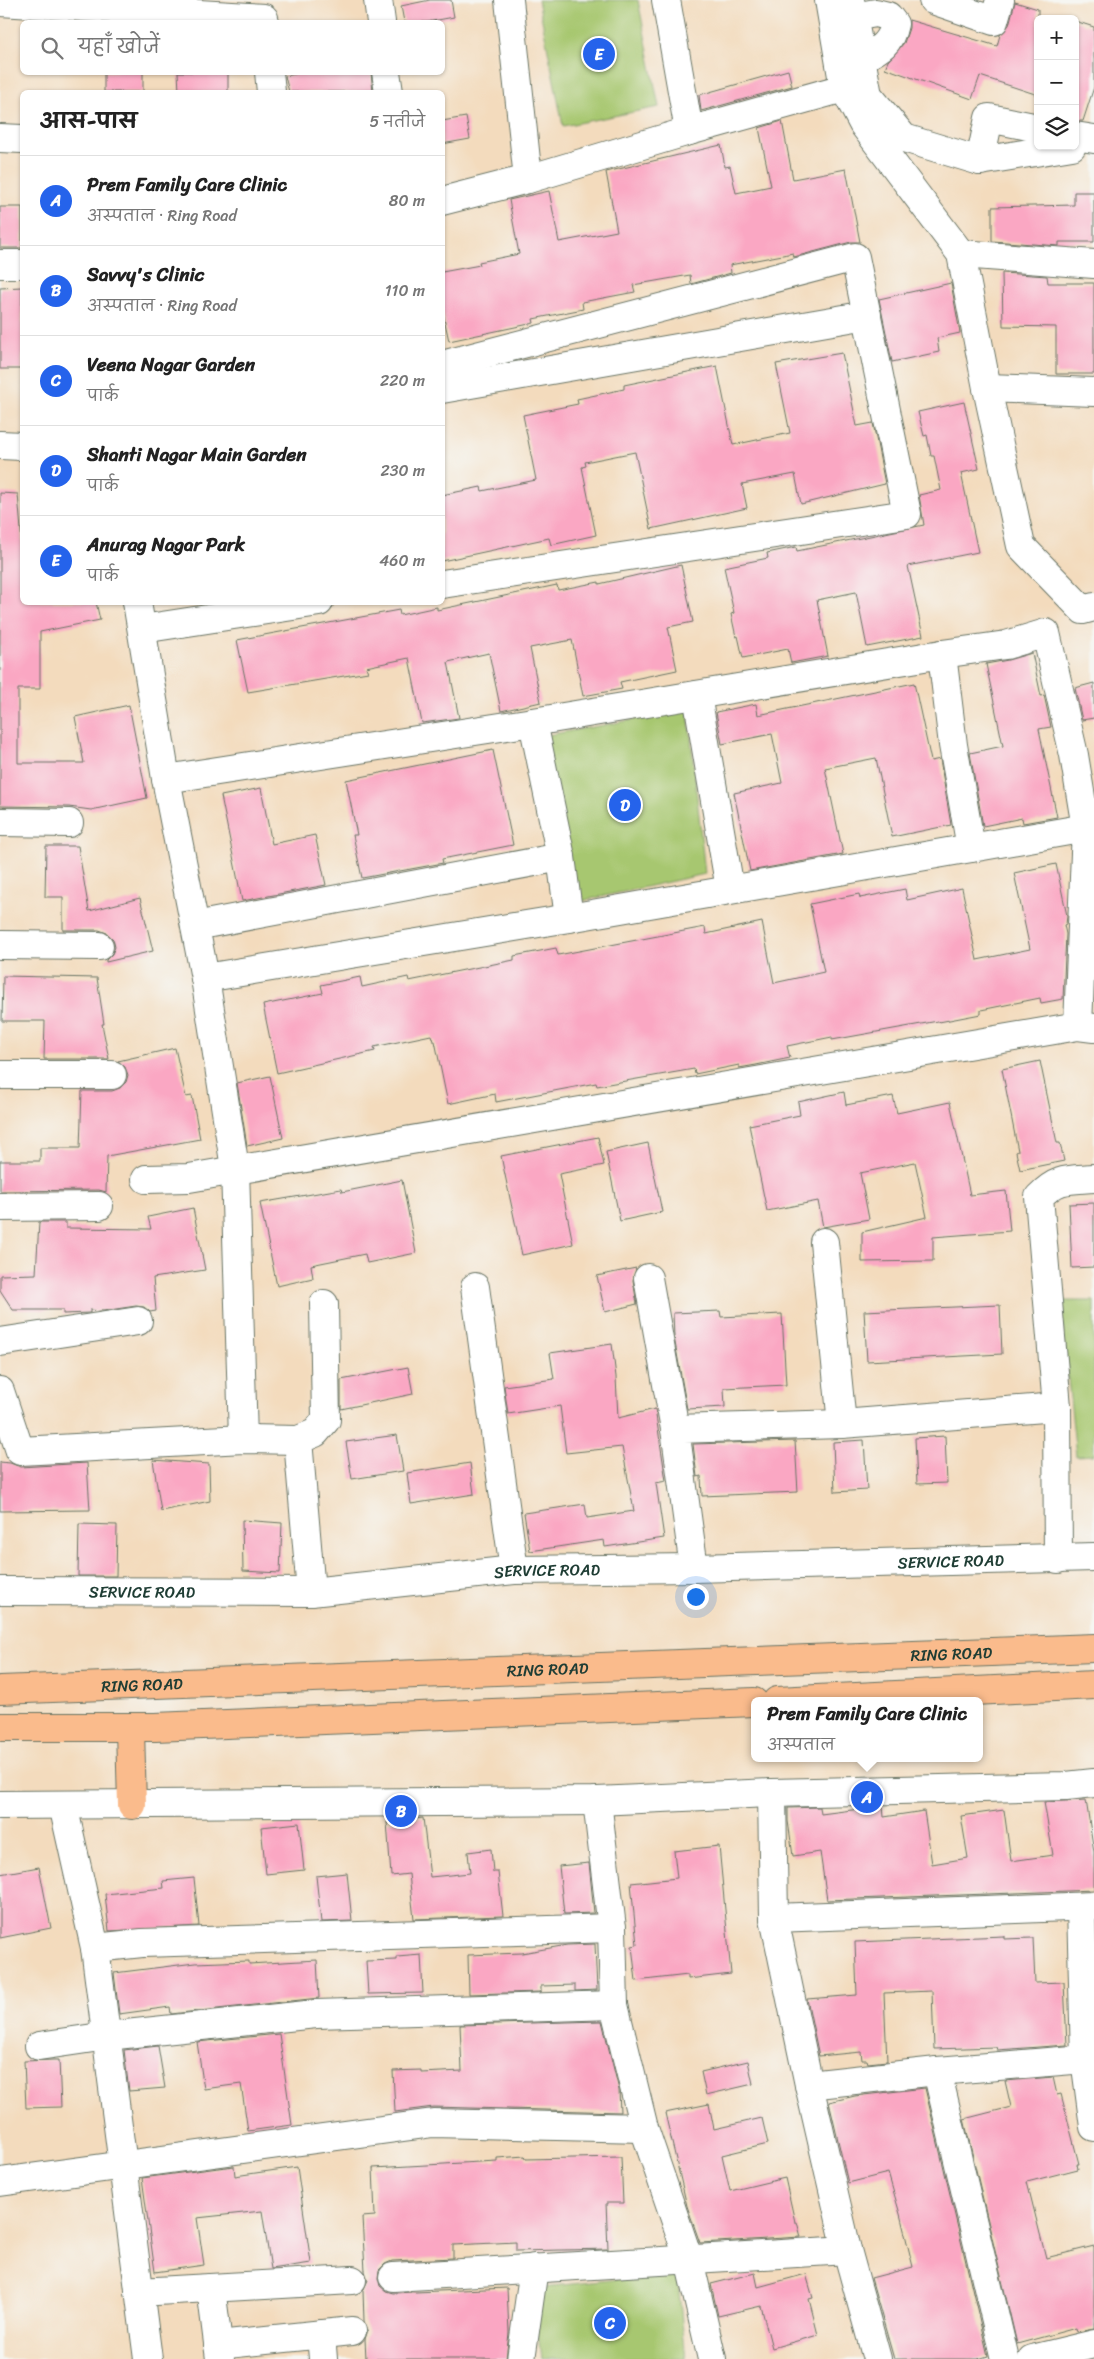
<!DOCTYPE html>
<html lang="hi">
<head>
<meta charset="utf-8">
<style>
	body { margin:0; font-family:Sriracha,"Playpen Sans Deva",sans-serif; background:#f6f6f6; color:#222 }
	.controls { position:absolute; right:15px; top:15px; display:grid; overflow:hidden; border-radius:8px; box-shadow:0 1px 4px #0004 }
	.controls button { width:45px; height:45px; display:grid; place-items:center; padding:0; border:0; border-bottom:1px solid #e0e0e0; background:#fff; color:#222; font:25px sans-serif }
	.you { position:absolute; left:695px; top:1596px; width:18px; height:18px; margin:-12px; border:4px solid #fff; border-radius:50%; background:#1a73e8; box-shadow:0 0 0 8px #1a73e833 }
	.badge { display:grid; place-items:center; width:32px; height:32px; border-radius:50%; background:#2563eb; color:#fff; font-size:16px; font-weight:700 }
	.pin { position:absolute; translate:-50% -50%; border:2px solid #fff; box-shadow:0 1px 5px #0006 }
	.popup { position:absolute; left:751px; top:1697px; width:232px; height:65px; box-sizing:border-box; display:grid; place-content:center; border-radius:8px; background:#fff; filter:drop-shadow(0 1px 4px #0005); font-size:16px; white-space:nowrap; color:#767676 }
	.popup b { font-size:19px; color:#222 }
	.popup::after { content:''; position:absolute; left:50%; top:100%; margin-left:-10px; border:10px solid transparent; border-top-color:#fff }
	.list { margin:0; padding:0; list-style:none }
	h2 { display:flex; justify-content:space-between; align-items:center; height:65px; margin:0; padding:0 20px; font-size:21px }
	h2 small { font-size:16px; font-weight:400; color:#767676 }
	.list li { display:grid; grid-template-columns:32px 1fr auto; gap:15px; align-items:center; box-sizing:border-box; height:90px; padding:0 20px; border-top:1px solid #e0e0e0 }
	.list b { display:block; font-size:19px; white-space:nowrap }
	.list p { margin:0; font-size:16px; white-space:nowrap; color:#767676 }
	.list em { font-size:16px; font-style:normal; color:#767676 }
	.icon { flex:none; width:28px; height:28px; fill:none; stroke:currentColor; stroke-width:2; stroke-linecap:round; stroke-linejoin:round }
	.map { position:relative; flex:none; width:1094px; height:2359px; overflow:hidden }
	.search { position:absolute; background:#fff; box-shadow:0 1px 4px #0004; left:20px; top:20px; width:425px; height:55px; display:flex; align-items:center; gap:12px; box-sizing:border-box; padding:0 18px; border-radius:8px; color:#767676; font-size:19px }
	.panel { position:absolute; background:#fff; box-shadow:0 1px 4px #0004; left:20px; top:90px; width:425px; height:515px; border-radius:8px }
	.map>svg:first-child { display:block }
</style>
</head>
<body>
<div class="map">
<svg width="1094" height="2359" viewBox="0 0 1094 2359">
	<rect width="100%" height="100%" fill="#f6f6f2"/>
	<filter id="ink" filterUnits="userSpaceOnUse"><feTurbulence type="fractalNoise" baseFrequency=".02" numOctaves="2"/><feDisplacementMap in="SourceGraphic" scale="10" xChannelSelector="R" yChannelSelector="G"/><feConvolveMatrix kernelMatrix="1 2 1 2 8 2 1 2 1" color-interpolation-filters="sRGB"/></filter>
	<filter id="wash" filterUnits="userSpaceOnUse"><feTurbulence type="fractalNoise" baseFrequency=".0096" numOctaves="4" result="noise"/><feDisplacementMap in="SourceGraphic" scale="20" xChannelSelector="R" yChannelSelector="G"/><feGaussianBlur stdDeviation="1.12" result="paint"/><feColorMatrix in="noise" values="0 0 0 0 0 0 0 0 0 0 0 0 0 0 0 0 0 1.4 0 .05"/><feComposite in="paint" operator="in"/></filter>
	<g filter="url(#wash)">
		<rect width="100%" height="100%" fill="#f3dbbd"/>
		<path fill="#a7c770" stroke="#638252" d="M538,0H638L659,107L563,126Z
			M688,710L705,874L568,904L542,736Z
			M1060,1301H1094V1455L1076,1456Z
			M677,2273L686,2359H541L533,2288Z"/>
		<g id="blocks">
			<path fill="#faa7c3" d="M430,0H451L454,17L427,22H404L401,6Z
				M1015,2L1038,9V95L980,76L972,99L885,68L888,61L904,43L909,28V20L997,46L1000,35L1009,25Z
				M1075,21L1094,27V87L1083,121H1075Z
				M788,70L792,86L701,111L699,95Z
				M104,72H143V92H104Z
				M178,72H228V92H179Z
				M305,72H371L373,92H289L285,76Z
				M466,117L470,139L442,144V121Z
				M782,121L793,179L846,169L860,242H851L794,257L793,253L730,265L731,273L691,284L690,275L633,285L635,292L582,302L583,309L533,319L534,323L449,341L442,309V272L480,265L479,262L519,254L509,200L549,191L559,242L617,231L606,172L721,145L725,167L730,166L736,193L771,186L759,128Z
				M1074,192H1094V242H1059V246L992,241V207L1074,205Z
				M0,207H22V248H0Z
				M1002,273L1047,276L1048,283H1094V374H1056V327L1003,326Z
				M951,283L960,333L937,338L939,352L892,362L879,299Z
				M22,287V369H0V288Z
				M842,353L857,426L873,423L885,484L801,504L795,474L742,484L747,508L651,529L635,452L585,462L586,466L582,467L596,535L551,545L549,538L442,561V495L481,487L482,491L536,480L523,415L578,404L577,399L624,389V385L717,366L733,445L790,433L776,364Z
				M964,402L979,469L961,473L978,552L908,566L923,636L867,647L856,592L817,600L828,656L791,663L788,649L743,658L738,636L736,637L731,614L734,613L724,567L768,558L767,553L796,547L797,551L924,525L919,495L941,490L934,456H931L927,435L924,436L918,412Z
				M0,493L18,494L22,542V602H96L100,620L40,632V689H18V763H84L75,717L129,705L147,798L91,810L69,807L0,806Z
				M681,565L693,622L668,627L677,670L620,682L622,689L583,696L572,640L530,648L541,702L501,711L489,653L448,662L459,718L422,723L409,658L366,667L368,672L248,692L237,640L399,610L400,615L437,607V610L557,585L558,590L599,582V584Z
				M1032,653L1041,696L1044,695L1051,727L1039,729L1057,817L1023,823L1022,818L983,826L970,753L1003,746L986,664L1008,660Z
				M914,683L931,761L940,759L951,825L892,837L876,758L825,768L843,854L750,871L734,793L782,783L772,734L722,744L716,712L756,704L758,715Z
				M1094,683V718L1082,720L1075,688Z
				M493,750L513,845L442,859L443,863L362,878L353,835H357L346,780Z
				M261,788L272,844L315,835L326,885L242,901L221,796Z
				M46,846H78L89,911L140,898L153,951L106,962V960L112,954L115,947L113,939L107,933L99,930H63V897H45Z
				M1056,864L1067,916L1066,924L1064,925L1066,934L1063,999L1041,1003L1040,998L981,1010V1014L939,1022L938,1021L832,1040V1037L787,1046L790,1058L756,1065L739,1068V1065L695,1074L694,1069L597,1086L596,1083L496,1102L495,1094L448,1104L435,1041H433L431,1035L374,1047L375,1051L277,1073L263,1005L323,993L321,985L360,977L362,987L408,977L409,981L514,960V956L556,948L558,955L705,927L706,934L762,922L774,983L824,972L810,904L859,894L860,898L905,889L907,900L962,888L977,960L1030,949L1014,873Z
				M3,976L97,978L104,1024H102L109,1059H44L45,1021H2Z
				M175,1048L186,1097L192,1096L200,1139L107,1156L106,1192L99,1190L0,1191V1161H40V1148H80L82,1091H112L120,1088L126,1082L128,1075L125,1067L118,1061Z
				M1040,1061L1057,1143H1060L1064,1161L1020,1170L1016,1152L1018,1151L1002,1069Z
				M270,1076L283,1138L247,1146L237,1083Z
				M844,1092L846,1105L893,1096L897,1113L950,1102L970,1195L1006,1191L1010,1231L933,1237V1261L862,1262V1232L927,1217L915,1162L860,1173L869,1219L823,1227L818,1201L767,1211L749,1125L800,1115L798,1102Z
				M598,1137L604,1165L559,1174L573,1244L522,1255L501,1156Z
				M648,1143L662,1212L620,1221L606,1152Z
				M402,1180L416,1253L367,1263L365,1254L311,1265L313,1278L277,1286L260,1203L341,1189L342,1192Z
				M1094,1203V1267L1072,1268L1069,1204Z
				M193,1208L205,1270L153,1278L156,1311L150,1312L144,1307L136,1306L103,1311L90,1310V1313L63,1314V1310H13L0,1290V1275L36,1274L39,1222H66V1228L151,1229L148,1217Z
				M636,1268L633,1280L637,1304L605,1312L597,1276Z
				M1000,1305L1002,1354L867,1361L864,1311Z
				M720,1311L721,1317L782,1314L786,1385L724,1388L725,1407L687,1409L674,1337L673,1313Z
				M612,1344L616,1377L618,1418L655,1409L666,1481L656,1483L664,1538L605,1547L604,1540L530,1551L524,1513L585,1504L587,1518L634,1511L622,1447L566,1453L560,1406L508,1414L504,1386L554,1379L550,1353Z
				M408,1367L413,1394L341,1409V1380Z
				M397,1435L403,1471L352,1479L346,1442Z
				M945,1436L947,1483L917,1484L915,1438Z
				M864,1440L867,1490L835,1492L833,1442Z
				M795,1441L798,1492L702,1496L701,1476L697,1477L693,1444Z
				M153,1460L209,1464L210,1501L161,1511Z
				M0,1462L10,1463L21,1467L87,1463L90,1510L0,1511Z
				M470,1463L474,1494L411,1504L407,1473Z
				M242,1520L282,1523L280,1573L243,1571Z
				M79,1524L117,1525L116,1576H78Z
				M1086,1800L1094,1852V1890L827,1900L820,1852L793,1856L788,1821V1808L820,1807L821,1814L883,1806L884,1817L924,1811L932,1864L968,1858L961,1816L1004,1810L1011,1861L1053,1855L1044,1802Z
				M423,1818L430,1877L470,1873L468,1852L491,1849L493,1872H498L503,1916L414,1919L409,1874L391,1876L387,1822Z
				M299,1823L304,1870L266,1874L261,1827Z
				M719,1846L731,1974L688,1979V1975L636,1981L632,1946L637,1945L631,1883L677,1878L674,1851Z
				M589,1863L594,1913L564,1914L559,1866Z
				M39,1867L51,1928L0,1938V1874Z
				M347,1873L352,1921L321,1922L316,1876Z
				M194,1878L199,1926L109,1931L105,1894L164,1888L163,1881Z
				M1004,1936V1939L1033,1938L1035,1983L1064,1982L1067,2045L997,2050L996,2047L934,2049L932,1991L884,1993L887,2061L868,2063L867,2060H862L861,2052L819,2056L807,1999L857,1995L855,1942Z
				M595,1944L597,1990L575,1991V1985L541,1986V1992L469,1994L468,1955L522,1953L567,1945Z
				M421,1955L423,1993L368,1994L366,1961L397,1960V1957Z
				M317,1960L319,1998L171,2014L170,2007L119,2014L114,1973L195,1963L249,1961V1964Z
				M602,2021L619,2090L620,2112L433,2107L395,2112L393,2071L421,2070V2073L462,2071L460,2025Z
				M279,2034L292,2125L248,2131L241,2084L204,2089L197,2042Z
				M158,2046L165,2088L129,2091L124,2050Z
				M53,2060H59L61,2107L26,2108L24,2061Z
				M748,2061L753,2084L706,2095L701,2072Z
				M1053,2077L1057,2095L1061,2094L1079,2164H1077L1078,2169L1027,2182L1046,2258L1094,2246V2329L1077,2332L1076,2328L1017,2344L964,2119L1011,2107L1005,2081Z
				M925,2088L988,2356L978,2359H894L871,2278L913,2267L900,2214L888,2173L848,2183L829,2102L855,2096Z
				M709,2104L714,2129L762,2118L768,2144L722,2155L730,2191L785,2178L795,2222H797L801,2237L700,2243L687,2206L665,2113Z
				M525,2156L526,2159L621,2157L623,2203H606L608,2249L516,2251V2242L453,2245V2258L392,2261L385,2264L379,2270L378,2278L380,2286L386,2291L393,2293L507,2288L509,2333L506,2359H366L365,2339L368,2330L364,2321L363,2291L368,2280L365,2271L362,2217L375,2216L373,2168L497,2161V2158Z
				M234,2166L235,2176L297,2167L311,2263L271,2269L262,2211L197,2218L204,2265L155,2272L142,2178Z
				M755,2273L758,2287L806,2274L813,2298L809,2299L818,2335L772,2348L761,2306L718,2316L711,2284Z"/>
		</g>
	</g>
	<g filter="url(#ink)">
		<use href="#blocks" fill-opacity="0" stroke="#697464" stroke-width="1"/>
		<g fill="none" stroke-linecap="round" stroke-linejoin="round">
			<g stroke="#697464" stroke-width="30">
				<g id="minor">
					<path d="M378,0L381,22"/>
					<path d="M666,0L689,131L844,88"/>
					<path d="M829,0L844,88L863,124L961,254L987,388L1021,546L1083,610L1094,607"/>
					<path d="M850,0L868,95L904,138L980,161L1072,146"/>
					<path d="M933,0L994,21L1000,0"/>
					<path d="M0,2L264,18L265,22"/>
					<path d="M853,17L876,13L888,16L894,24C890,45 878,50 861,59"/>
					<path d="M269,72L271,92"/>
					<path d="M386,72L389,92"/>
					<path d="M1075,136L1094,139"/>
					<path d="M0,138L22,139"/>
					<path d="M980,161L989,118L1038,128"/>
					<path d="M528,179L689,131"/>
					<path d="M442,201L528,179L509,0"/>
					<path d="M961,254L1094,264"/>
					<path d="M0,264H22"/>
					<path d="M442,365L855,257L907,514L442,584"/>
					<path d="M987,388L1094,392"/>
					<path d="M442,389L867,315"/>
					<path d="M0,445L22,446"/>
					<path d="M137,602L166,779L205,978L235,1168L243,1439"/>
					<path d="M142,629L319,602"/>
					<path d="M942,654L953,745L971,848"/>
					<path d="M697,695L730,889"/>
					<path d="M166,779L533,722L942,654L1006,645L1046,633L1074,755L1086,828L1078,1026"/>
					<path d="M0,822L69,823"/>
					<path d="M561,857L569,918"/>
					<path d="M195,926L561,857L533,722"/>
					<path d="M0,945L99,946"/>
					<path d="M205,978L569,918L1086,828"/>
					<path d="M0,1075H112"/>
					<path d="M146,1179L189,1178L1078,1026L1094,1028"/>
					<path d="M0,1207L99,1206"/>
					<path d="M824,1242L842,1424"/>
					<path d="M648,1278L675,1429"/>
					<path d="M475,1287L514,1570"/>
					<path d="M0,1342L138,1321"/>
					<path d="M0,1391L20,1451L243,1439L298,1440L311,1592"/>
					<path d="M298,1440L315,1433L326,1420L324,1304"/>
					<path d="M1058,1559L1057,1407L1039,1197C1058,1177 1069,1180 1094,1178"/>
					<path d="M694,1568L675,1429L842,1424L1057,1407"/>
					<path id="s1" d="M0,1591L311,1592L514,1570L694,1568L1094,1557"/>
					<path d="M772,1793L774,1918L809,2085L847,2250L877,2359"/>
					<path d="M597,1801L612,1928L614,2005L644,2128L689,2260L712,2359"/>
					<path d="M0,1805L597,1801L772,1793L1066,1786L1094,1783"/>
					<path d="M63,1805L95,1948L148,2359"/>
					<path d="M774,1918L1094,1906"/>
					<path d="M95,1948L142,1943L612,1928"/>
					<path d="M39,2046L107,2036L316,2014L614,2005"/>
					<path d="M1094,2058L1085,2059L1094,2127"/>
					<path d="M937,2071L1005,2359"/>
					<path d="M809,2085L937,2071L1085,2059L1081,1907"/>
					<path d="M0,2182L433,2123L644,2128"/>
					<path d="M393,2277L847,2250"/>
					<path d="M211,2288L220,2359"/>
					<path d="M139,2292L352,2280"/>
					<path d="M321,2334L323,2359"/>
					<path d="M218,2345L352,2331"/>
					<path d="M521,2359L534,2268"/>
					<path d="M1032,2359L1094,2344"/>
				</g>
			</g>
			<g stroke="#697464" stroke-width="30">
				<g id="major">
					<path id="s2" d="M0,1690L1094,1648"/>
					<path d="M777,1701L1094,1685"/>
					<path d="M0,1727H155L754,1702"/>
					<path d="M130,1728L132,1805"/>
				</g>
			</g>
			<use href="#minor" stroke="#fff" stroke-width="28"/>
			<use href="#major" stroke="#fabb8c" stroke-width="28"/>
		</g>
	</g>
	<g text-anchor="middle" stroke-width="4" stroke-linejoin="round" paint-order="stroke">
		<g font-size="16" fill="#1f3d34" stroke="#f6f6f2">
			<text dy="6" stroke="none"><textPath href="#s1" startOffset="952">SERVICE ROAD</textPath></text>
			<text dy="6" stroke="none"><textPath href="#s1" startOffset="548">SERVICE ROAD</textPath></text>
			<text dy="6" stroke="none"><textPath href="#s1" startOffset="142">SERVICE ROAD</textPath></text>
			<text dy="6" stroke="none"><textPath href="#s2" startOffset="952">RING ROAD</textPath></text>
			<text dy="6" stroke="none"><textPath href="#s2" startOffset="548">RING ROAD</textPath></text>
			<text dy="6" stroke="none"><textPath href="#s2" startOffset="142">RING ROAD</textPath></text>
		</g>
	</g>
</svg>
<div class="controls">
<button>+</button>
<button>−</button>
<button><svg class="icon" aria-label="layers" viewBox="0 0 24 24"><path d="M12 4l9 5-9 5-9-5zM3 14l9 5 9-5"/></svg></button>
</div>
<div class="you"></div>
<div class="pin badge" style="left:867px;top:1797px">A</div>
<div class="popup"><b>Prem Family Care Clinic</b>अस्पताल</div>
<div class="pin badge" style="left:401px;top:1811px">B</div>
<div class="pin badge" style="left:610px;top:2323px">C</div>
<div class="pin badge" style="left:625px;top:805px">D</div>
<div class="pin badge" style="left:599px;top:54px">E</div>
<div class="search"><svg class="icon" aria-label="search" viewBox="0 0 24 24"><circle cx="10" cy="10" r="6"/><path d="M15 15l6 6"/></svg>यहाँ खोजें</div>
<section class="panel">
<h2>आस-पास<small>5 नतीजे</small></h2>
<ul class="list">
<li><span class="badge">A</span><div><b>Prem Family Care Clinic</b><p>अस्पताल · Ring Road</p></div><em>80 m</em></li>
<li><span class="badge">B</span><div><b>Savvy's Clinic</b><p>अस्पताल · Ring Road</p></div><em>110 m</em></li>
<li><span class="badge">C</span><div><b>Veena Nagar Garden</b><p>पार्क</p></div><em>220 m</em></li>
<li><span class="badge">D</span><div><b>Shanti Nagar Main Garden</b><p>पार्क</p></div><em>230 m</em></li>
<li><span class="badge">E</span><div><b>Anurag Nagar Park</b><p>पार्क</p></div><em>460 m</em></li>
</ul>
</section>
</div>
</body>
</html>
